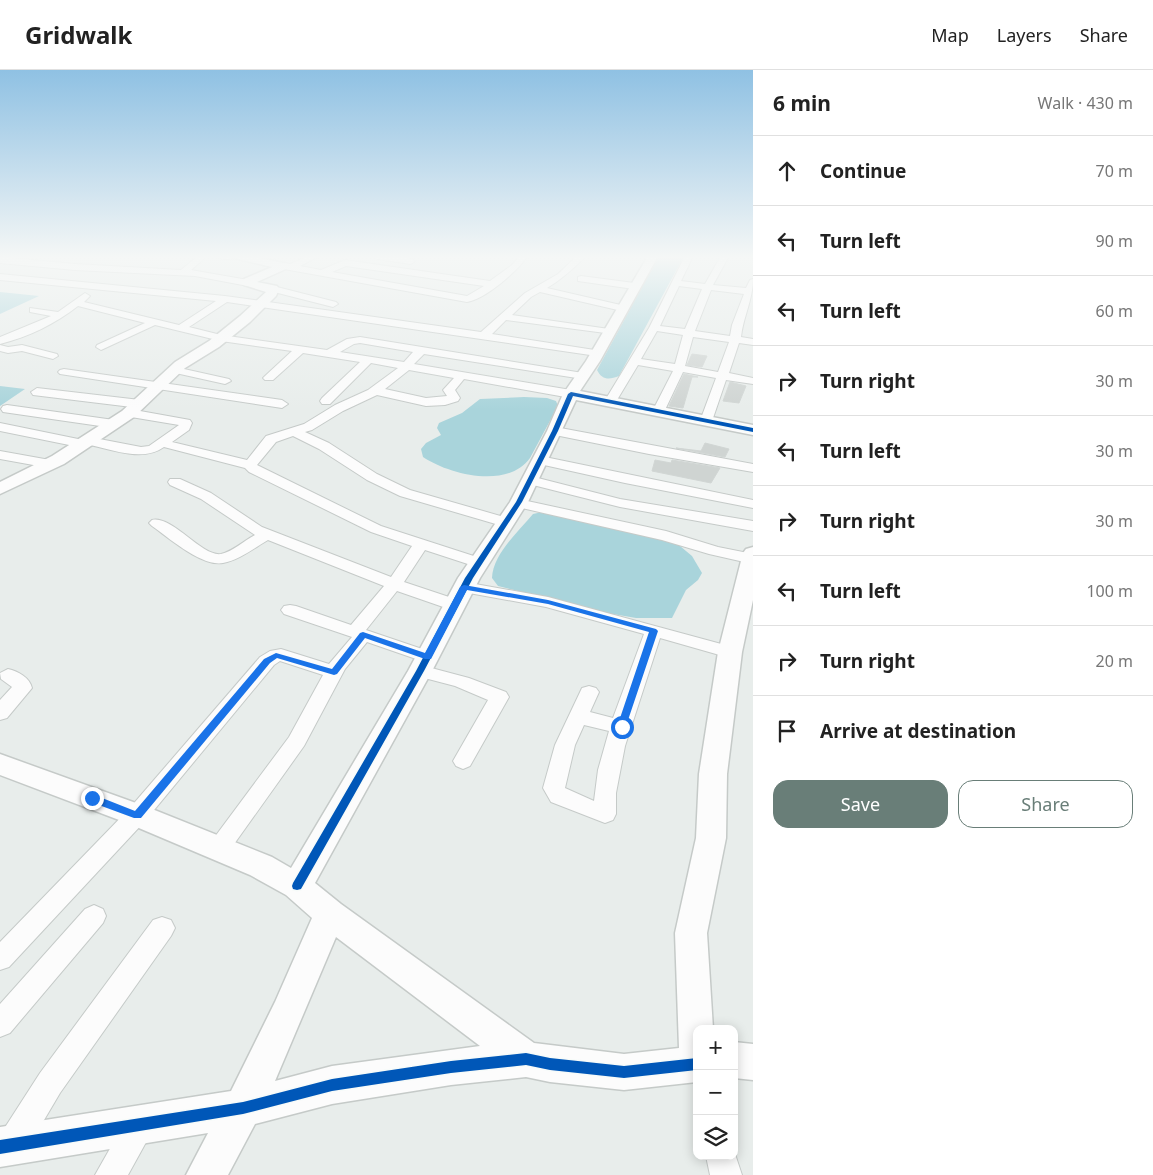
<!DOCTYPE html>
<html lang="en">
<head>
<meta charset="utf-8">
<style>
	body { margin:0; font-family:"Noto Sans",sans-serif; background:#f2f2f2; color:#222 }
	.controls { position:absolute; right:15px; bottom:15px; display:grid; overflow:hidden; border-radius:10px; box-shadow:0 2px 12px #0003 }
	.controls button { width:45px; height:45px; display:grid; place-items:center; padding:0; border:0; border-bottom:1px solid #e0e0e0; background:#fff; color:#222; font:25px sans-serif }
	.stop { position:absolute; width:15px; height:15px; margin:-11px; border:4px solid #1a73e8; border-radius:50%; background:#fff }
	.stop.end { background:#1a73e8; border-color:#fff; box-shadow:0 1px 5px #0008 }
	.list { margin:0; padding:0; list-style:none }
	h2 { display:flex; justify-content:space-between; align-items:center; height:65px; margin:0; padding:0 20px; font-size:21px }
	h2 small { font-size:16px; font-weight:400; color:#767676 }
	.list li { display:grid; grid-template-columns:32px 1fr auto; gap:15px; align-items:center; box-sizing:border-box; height:70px; padding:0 20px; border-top:1px solid #e0e0e0 }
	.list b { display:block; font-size:19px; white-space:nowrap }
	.list em { font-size:16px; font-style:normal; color:#767676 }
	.actions { display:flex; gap:10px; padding:15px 20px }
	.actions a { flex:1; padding:11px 0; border:1px solid #697e78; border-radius:15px; text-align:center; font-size:18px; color:#697e78 }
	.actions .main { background:#697e78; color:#fff }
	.icon { flex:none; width:28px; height:28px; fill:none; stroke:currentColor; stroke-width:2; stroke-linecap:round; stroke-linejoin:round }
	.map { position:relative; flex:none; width:753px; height:1105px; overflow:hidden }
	header { display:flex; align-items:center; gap:30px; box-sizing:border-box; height:70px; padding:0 25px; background:#fff; border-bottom:1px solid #e0e0e0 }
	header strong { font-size:24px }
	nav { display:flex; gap:28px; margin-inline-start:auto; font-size:18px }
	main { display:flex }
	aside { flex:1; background:#fff }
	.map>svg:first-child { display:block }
</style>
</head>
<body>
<header>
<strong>Gridwalk</strong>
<nav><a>Map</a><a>Layers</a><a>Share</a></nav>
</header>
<main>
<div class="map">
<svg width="753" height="1105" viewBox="0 0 753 1105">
	<rect width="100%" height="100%" fill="#e8edeb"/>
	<path fill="#a9d4db" d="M659,186H684L619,306C609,310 602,310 597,300Z
		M0,222L39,226L0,244Z
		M0,316L25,319L0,336Z
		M524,327L547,328L556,331L558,336L530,388C508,419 450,405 423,387L421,379L426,373L441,365L437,358L439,353L462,343L480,329Z
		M542,442L674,471L692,486L702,503L698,510L686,520L672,548H636L607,543L498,516L492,508C493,484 518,462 533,444Z"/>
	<path fill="#cfd4d2" stroke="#d1d6d4" d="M692,284L707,286L702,297L687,295Z
		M684,304L698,307H692L683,338L669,336Z
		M730,312L746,316L739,333L723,331Z
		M705,373L729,379L725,387L676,378L701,381Z
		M655,390L671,393L672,390L720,398L711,413L652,401Z"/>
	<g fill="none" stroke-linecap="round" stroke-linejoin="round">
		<g stroke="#c5cac8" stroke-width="2">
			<path id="minor" d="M198,186H207L191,200L248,210L253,213L248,216L195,206L75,200L0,193V187L75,194L181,200Z
				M215,186H239C234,190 220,190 215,186Z
				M309,186H319L300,196L321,200L345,190L490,211L512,195L520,186H528C517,201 486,229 467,232L284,199L280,196L284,193L290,194ZM346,196L484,216L467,226L332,202Z
				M373,186C385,185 405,184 415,191L411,194L377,189Z
				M577,186H586C574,198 562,209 547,218L625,236V240L622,241L540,222L531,227L512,245L609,259L613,260L614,262L613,264L506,250L492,264L601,281L602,283L597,286L227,232L189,257L221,265L327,280L347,269L360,267L583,303L589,306L583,309L424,284L414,294L571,320L577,324L571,328L464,309L455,320L460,328L458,331L445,335L426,336L377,325L343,341L312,360L305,362L329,373L377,404L410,420L511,449L514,452L511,455L506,457L400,426L367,410L319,379L293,366L276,372L257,395L259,396L381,456L486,490L488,493L486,496L480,498L425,480L404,512L461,531L464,535L461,539H449L397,521L366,560L434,583L437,587L434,591L428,593L422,591L367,572L345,599L304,676L227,784L219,787L211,784L207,778L211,772L289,667L323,605L280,591L274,595L145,751L9,897L0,900V872L129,739L260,587L270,581L281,579L329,594L352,567L284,544L281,540L284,536L290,535L296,536L351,555L384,516L268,470C254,478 239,490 223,493C202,497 169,468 152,456L149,453L152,450C172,445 202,487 221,484C232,482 245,470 255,465L201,429L170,415L168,412L170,409H180L211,423L262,457L391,507L412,476L371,462L249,402L245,398L164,377C143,392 113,380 90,375L84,378L0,361V353L83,370L89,367L141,377L149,376L179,355L125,346L123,343L129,339L190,350L192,353L189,360L172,372L247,390L266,366L304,354L335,335L368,320L398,298L371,293L330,334H322L320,331L322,328L360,292L303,283L273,310H265L263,308L265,306L292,281L221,271L155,255L101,280L96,277L97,275L145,253L78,236C55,254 28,267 0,274V267L51,246L30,242V238L58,242L85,223L90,226L84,232L179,255L216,231L0,210V204L225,226L481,262L525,223L558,204ZM360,273L413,282L404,292L340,282L354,274ZM409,300L454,308L443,320L447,326L426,328L385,319Z
				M685,186H693L681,211L705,214L721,186H729L713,215L746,218L750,210L753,209C753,230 743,247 741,267L753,269V275L739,273L729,303L753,308V314L726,310L712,351L706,355L700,351L716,308L683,302L664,342L658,346L652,342L673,301L638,295L614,335H606L604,332L649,258ZM679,216L702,219L685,259L660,256ZM711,220L744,224L732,255L730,266L695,261ZM657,261L683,265L675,294L641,289ZM693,267L729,272L718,302L685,296Z
				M581,206L634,213L639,216L634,219L578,211V207Z
				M273,216L336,232L338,234L333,237L270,221L268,219Z
				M0,275L8,277L22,275L57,284L58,286L53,289L22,281L8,283L0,281Z
				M175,297L229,309L231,311L225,314L171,302L169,300L171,298Z
				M64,299L282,330L288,334L282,338L60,304L58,302L60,300Z
				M37,318L140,330L146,334L140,338L33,325L31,322Z
				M7,335L114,350L120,354L114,358L3,342L1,339L3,336Z
				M555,357L753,394V402L649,384L550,364L549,361L550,358Z
				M0,381L50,390L57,394L50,398L0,389Z
				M540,386L753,430V438L625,413L535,393L533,390Z
				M530,406L620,429L753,451V461L620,437L525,413L523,410Z
				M518,429L666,461L718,477L753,484V494L709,484L662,470L513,436L511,433L513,430Z
				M464,512L548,527L736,578L739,582L736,586L730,588L660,568L625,676L616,723V744L613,750L605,753L551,732L543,718L555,675L582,618L589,616L596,618L599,622L590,642L613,648L644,564L546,537L458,521L456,517L458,513ZM584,655L609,661L598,700L594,731L565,718L575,675Z
				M420,595L469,608L506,622L509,627L470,696L463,699L456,696L453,691L488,630L455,616L413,605L411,601L413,597Z
				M8,599C18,601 30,608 32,618L7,648L0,650V630L12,617L1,609L0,603Z
				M94,835L103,839L106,846L103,853L10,963L0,967V934L85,839Z
				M162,847L171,850L175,858L171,866L60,1023L24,1084L13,1088L2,1084L0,1068L2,1062L40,1003L153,850Z
				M140,1041L151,1045L155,1056L128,1105H95L129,1045Z
				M734,1081L742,1105H710L706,1086H734Z"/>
		</g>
		<g stroke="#c5cac8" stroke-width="3">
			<path id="tertiary" d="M233,186H251L288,194L290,196L288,198L257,212L277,216L279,219L276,226L250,252L219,277L185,298L134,347L64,394L0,424V412L52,386L122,341L175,292L209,271L240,246L266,222L244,215L242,211L244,209L272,197L234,188Z
				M648,186H658L600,291L580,321L753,355V365L576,330L528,432L480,508L432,601L315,813L341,834L534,973L624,984L679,978L675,863L696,768L699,704L718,582L743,483L746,479L753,477V530L742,582L727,704L726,768L707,863L713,959H697V1012L624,1020L550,1012L526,1007L451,1015L332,1034L255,1054L228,1105H186L208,1063L0,1097V1057L231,1021L275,932L312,848L286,825L250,805L127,753L0,705V684L147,737L272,787L291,798L408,601L458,508L510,432L547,361L563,324L586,291ZM336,867L480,976L332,996L275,1011Z
				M734,972L753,974V1010L734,1008Z"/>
		</g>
		<use href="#minor" fill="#fcfcfc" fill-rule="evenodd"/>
		<use href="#tertiary" fill="#fcfcfc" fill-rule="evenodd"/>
		<g stroke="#f7fbf9" stroke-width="3">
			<path id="cycleway" d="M571,322L753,358V362L573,326L558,361L522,432L473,508L424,601L301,819L297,820L293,819L292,816L293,813L416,601L465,508L516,432L552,361L568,324Z
				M526,983L550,988L624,996L697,988V1000L624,1008L550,1000L526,995L451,1003L332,1021L243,1044L0,1084V1070L243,1032L332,1009L451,991Z"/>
		</g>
		<use href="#cycleway" fill="#0057b8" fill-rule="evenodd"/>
	</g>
	<linearGradient id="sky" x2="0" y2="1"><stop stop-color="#8fc1e3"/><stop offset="0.55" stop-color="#f5f7f6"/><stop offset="1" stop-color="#f5f7f6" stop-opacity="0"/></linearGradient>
	<rect width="753" height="340" fill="url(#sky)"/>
	<path fill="#1a73e8" d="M464,515L548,530L656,559L658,561L625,659L622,660L617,657L649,562L548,534L467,520L431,589H425L365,568L337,604L334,605L277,588L270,593L141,748H134L88,731V725L92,724L135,741L264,589L276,583L332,599L360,563L363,562L425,583L460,517Z"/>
</svg>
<div class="controls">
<button>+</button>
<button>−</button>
<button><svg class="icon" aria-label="layers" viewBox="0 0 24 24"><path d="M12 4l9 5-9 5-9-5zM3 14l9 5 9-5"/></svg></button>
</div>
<div class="stop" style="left:622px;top:657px"></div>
<div class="stop end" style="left:92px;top:728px"></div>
</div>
<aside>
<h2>6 min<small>Walk · 430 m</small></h2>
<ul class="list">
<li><svg class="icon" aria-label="ahead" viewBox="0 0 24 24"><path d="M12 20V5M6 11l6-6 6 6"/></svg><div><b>Continue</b></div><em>70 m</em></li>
<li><svg class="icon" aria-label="left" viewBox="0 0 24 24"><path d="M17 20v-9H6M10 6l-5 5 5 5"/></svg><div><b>Turn left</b></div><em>90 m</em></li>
<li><svg class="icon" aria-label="left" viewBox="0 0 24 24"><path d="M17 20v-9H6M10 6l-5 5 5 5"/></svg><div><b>Turn left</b></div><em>60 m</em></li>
<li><svg class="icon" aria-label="right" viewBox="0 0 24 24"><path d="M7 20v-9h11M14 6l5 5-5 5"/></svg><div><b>Turn right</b></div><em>30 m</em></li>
<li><svg class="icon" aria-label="left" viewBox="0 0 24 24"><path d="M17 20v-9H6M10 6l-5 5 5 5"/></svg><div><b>Turn left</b></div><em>30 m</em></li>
<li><svg class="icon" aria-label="right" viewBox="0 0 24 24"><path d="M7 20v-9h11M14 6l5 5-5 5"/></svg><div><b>Turn right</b></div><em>30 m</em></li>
<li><svg class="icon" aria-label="left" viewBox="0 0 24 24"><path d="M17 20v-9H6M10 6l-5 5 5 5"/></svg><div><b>Turn left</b></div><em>100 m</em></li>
<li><svg class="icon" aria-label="right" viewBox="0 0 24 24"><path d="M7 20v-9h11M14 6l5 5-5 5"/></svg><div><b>Turn right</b></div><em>20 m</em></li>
<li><svg class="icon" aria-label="arrive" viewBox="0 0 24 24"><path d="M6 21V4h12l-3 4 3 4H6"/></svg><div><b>Arrive at destination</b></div></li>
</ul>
<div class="actions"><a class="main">Save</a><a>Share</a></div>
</aside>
</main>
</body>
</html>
